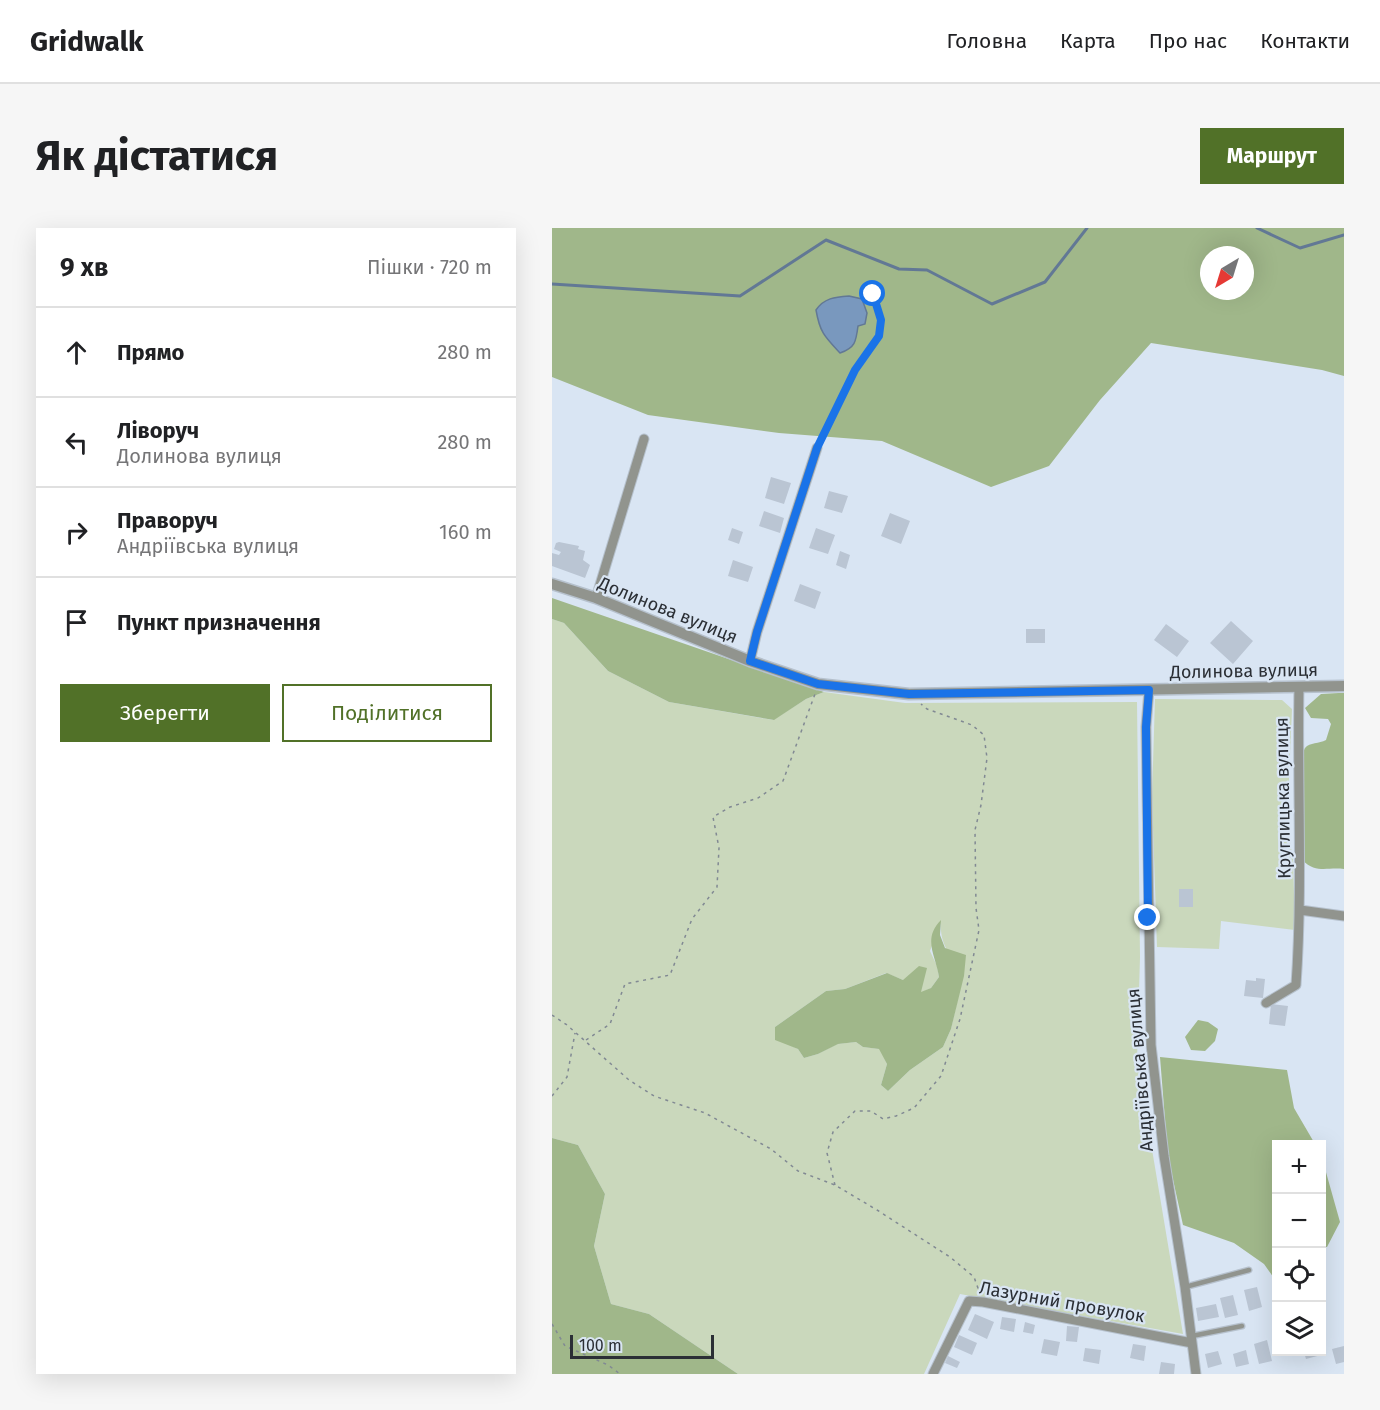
<!DOCTYPE html>
<html lang="uk">
<head>
<meta charset="utf-8">
<style>
	body { margin:0; font-family:"Fira Sans",sans-serif; background:#f6f6f6; color:#202124 }
	.controls { position:absolute; right:18px; bottom:18px; display:grid; overflow:hidden; border-radius:0px; box-shadow:0 6px 24px #0002 }
	.controls button { width:54px; height:54px; display:grid; place-items:center; padding:0; border:0; border-bottom:2px solid #e0e0e0; background:#fff; color:#202124; font:30px sans-serif }
	.compass { position:absolute; left:648px; top:18px; width:54px; height:54px; border-radius:50%; background:#fff; box-shadow:0 6px 24px #0002; rotate:218deg }
	.scale { position:absolute; left:18px; bottom:15px; width:144px; box-sizing:border-box; padding-left:6px; border:3px solid #2b2f35; border-top:0; font-size:16px; line-height:21px; white-space:nowrap; color:#2b2f35; -webkit-text-stroke:4px #d9e5f3; paint-order:stroke }
	.stop { position:absolute; width:18px; height:18px; margin:-14px; border:4px solid #1a73e8; border-radius:50%; background:#fff }
	.stop.end { background:#1a73e8; border-color:#fff; box-shadow:0 2px 6px #0008 }
	.list { margin:0; padding:0; list-style:none }
	h2 { display:flex; justify-content:space-between; align-items:center; height:78px; margin:0; padding:0 24px; font-size:26px }
	h2 small { font-size:20px; font-weight:400; color:#757577 }
	.list li { display:grid; grid-template-columns:39px 1fr auto; gap:18px; align-items:center; box-sizing:border-box; height:90px; padding:0 24px; border-top:2px solid #e0e0e0 }
	.list b { display:block; font-size:22px; white-space:nowrap }
	.list p { margin:0; font-size:20px; white-space:nowrap; color:#757577 }
	.list em { font-size:20px; font-style:normal; color:#757577 }
	.actions { display:flex; gap:12px; padding:18px 24px }
	.actions a { flex:1; padding:14px 0; border:2px solid #517128; border-radius:0px; text-align:center; font-size:21px; color:#517128 }
	.actions .main { background:#517128; color:#fff }
	.icon { flex:none; width:33px; height:33px; fill:none; stroke:currentColor; stroke-width:2; stroke-linecap:round; stroke-linejoin:round }
	.map { position:relative; flex:none; width:792px; height:1146px; overflow:hidden; border-radius:0px }
	header { display:flex; align-items:center; gap:36px; box-sizing:border-box; height:84px; padding:0 30px; background:#fff; border-bottom:2px solid #e0e0e0 }
	header strong { font-size:28px }
	nav { display:flex; gap:33px; margin-inline-start:auto; font-size:21px }
	.intro { display:flex; align-items:center; justify-content:space-between; box-sizing:border-box; height:144px; padding:0 36px }
	h1 { margin:0; font-size:42px }
	.button { padding:15px 27px; border-radius:0px; background:#517128; color:#fff; font-size:21px; font-weight:700 }
	main { display:flex; gap:36px; padding:0 36px }
	aside { flex:1; background:#fff; border-radius:0px; box-shadow:0 6px 24px #0002 }
	.map>svg:first-child { display:block }
</style>
</head>
<body>
<header>
<strong>Gridwalk</strong>
<nav><a>Головна</a><a>Карта</a><a>Про нас</a><a>Контакти</a></nav>
</header>
<div class="intro"><h1>Як дістатися</h1><a class="button">Маршрут</a></div>
<main>
<aside>
<h2>9 хв<small>Пішки · 720 m</small></h2>
<ul class="list">
<li><svg class="icon" aria-label="ahead" viewBox="0 0 24 24"><path d="M12 20V5M6 11l6-6 6 6"/></svg><div><b>Прямо</b></div><em>280 m</em></li>
<li><svg class="icon" aria-label="left" viewBox="0 0 24 24"><path d="M17 20v-9H6M10 6l-5 5 5 5"/></svg><div><b>Ліворуч</b><p>Долинова вулиця</p></div><em>280 m</em></li>
<li><svg class="icon" aria-label="right" viewBox="0 0 24 24"><path d="M7 20v-9h11M14 6l5 5-5 5"/></svg><div><b>Праворуч</b><p>Андріївська вулиця</p></div><em>160 m</em></li>
<li><svg class="icon" aria-label="arrive" viewBox="0 0 24 24"><path d="M6 21V4h12l-3 4 3 4H6"/></svg><div><b>Пункт призначення</b></div></li>
</ul>
<div class="actions"><a class="main">Зберегти</a><a>Поділитися</a></div>
</aside>
<div class="map">
<svg width="792" height="1146" viewBox="0 0 792 1146">
	<rect width="100%" height="100%" fill="#d9e5f3"/>
	<path fill="#cad8bc" fill-rule="evenodd" d="M0,391L12,395L56,443L117,474L221,492L254,471L272,464L353,475L585,474L588,729L585,832L631,1106L408,1066L372,1146H186L97,1086L59,1076L42,1018L53,966L26,917L0,910ZM389,694C387,716 400,730 411,748L399,801L391,819L358,842L336,863L329,857L335,836L328,821L311,819L304,814L285,816L266,826L252,830L246,821L236,816L223,799L274,763L293,761L334,745L351,752L369,765L379,760L387,749L385,738L378,723Z
		M603,471L730,472L740,481L735,597L741,631L743,702L669,693L667,721L605,719L600,569Z"/>
	<path fill="#a0b78a" fill-rule="evenodd" d="M0,0H792V148L770,142L599,115L548,172L497,238L439,259L330,213L227,205L96,187L0,149ZM657,27H693V63H657Z
		M0,370L272,464L254,471L222,492L117,474L56,443L12,395L0,391Z
		M787,465H792V641C774,639 765,646 750,632C750,615 746,531 753,520C758,514 767,516 774,512L779,496L776,491L759,490L753,480L769,466Z
		M389,692L388,707L393,720L414,727L412,748L399,801L391,819L358,842L336,863L329,857L335,836L327,821L311,819L304,814L286,816L266,826L252,830L246,821L223,812V799L274,763L293,761L335,745L351,752L367,738L375,740L369,764L379,760L387,749C384,728 370,711 389,692Z
		M646,792L656,794L666,801L663,813L653,823L639,822L633,809Z
		M608,829L735,842L742,880L763,916H724V1053L712,1036L682,1015L631,997L616,929Z
		M0,910L26,917L53,966L42,1018L59,1076L97,1086L186,1146H0Z
		M770,930L788,994L775,1019H770Z"/>
	<path fill="#7998be" stroke="#627895" stroke-width="1.5" d="M297,68L310,71L315,85L313,96L306,98C304,114 303,120 288,125C273,109 268,105 264,82C272,70 283,69 297,68Z"/>
	<g fill="none" stroke-linecap="round" stroke-linejoin="round">
		<path stroke="#627895" stroke-width="3" d="M705,0L748,20L792,7
			M0,56L188,68L274,12L347,41L375,42L440,76L493,54L535,0"/>
	</g>
	<path fill="#bac5d3" d="M219,249L239,255L232,276L213,270Z
		M277,263L296,268L290,285L272,280Z
		M212,283L232,290L228,305L207,298Z
		M338,285L358,293L349,316L329,308Z
		M180,300L191,304L187,316L176,312Z
		M264,300L283,307L276,326L257,320Z
		M7,314L27,318L26,321L33,323L31,332L38,337L33,350L0,338V325L7,327L9,324L2,321L4,315Z
		M288,323L298,327L294,341L284,337Z
		M181,332L201,339L196,354L176,348Z
		M248,356L269,364L263,381L242,373Z
		M679,393L701,413L681,436L658,415Z
		M614,396L637,413L625,429L602,412Z
		M474,401H493V415H474Z
		M627,661H641V679H627Z
		M704,750L713,751L711,770L692,768L694,752L704,753Z
		M719,776L736,778L733,798L717,796Z
		M705,1059L710,1079L697,1083L692,1062Z
		M681,1067L686,1087L673,1090L668,1070Z
		M664,1076L667,1089L646,1093L644,1080Z
		M423,1086L442,1094L435,1111L416,1102Z
		M450,1089L464,1091L462,1104L448,1101Z
		M473,1094L483,1097L481,1106L471,1104Z
		M515,1098L527,1099L525,1114L514,1113Z
		M407,1107L425,1115L420,1127L402,1119Z
		M492,1111L508,1114L505,1128L489,1125Z
		M715,1112L720,1133L707,1136L702,1116Z
		M581,1116L594,1118L592,1133L578,1130Z
		M792,1118V1134L784,1136L780,1121Z
		M533,1120L549,1122L547,1136L531,1133Z
		M694,1122L697,1136L684,1139L681,1126Z
		M666,1123L670,1136L656,1140L653,1126Z
		M752,1124H768L769,1127L754,1131Z
		M396,1128L408,1134L405,1140L393,1135Z
		M609,1134L623,1136L622,1146H607Z"/>
	<g fill="none" stroke-linecap="round" stroke-linejoin="round">
		<g stroke="#b6c1cd" stroke-width="7">
			<path id="service" d="M633,1059L697,1042
				M640,1108L690,1098"/>
		</g>
		<g stroke="#b6c1cd" stroke-width="11">
			<path id="minor" d="M44,370L92,211
				M198,433L205,404L265,220
				M597,462L594,499L599,817L612,928L633,1059L644,1146
				M748,682L792,688
				M714,775L744,757C751,658 745,558 747,459
				M381,1146L417,1073L431,1074L640,1115"/>
		</g>
		<g stroke="#b6c1cd" stroke-width="13">
			<path id="tertiary" d="M0,356L44,370L198,433L266,456L357,466L792,458"/>
		</g>
		<path stroke="#818993" stroke-width="1.5" stroke-dasharray="3 4.5" stroke-linecap="butt" d="M269,211L303,142L327,108L329,92L321,66
			M0,787L15,797L77,852L102,868L153,885L219,921L246,943L283,957L325,982L398,1029L422,1049L427,1063
			M34,812L58,796L73,756L118,747L140,691L165,659L167,620L161,589L178,579L206,570L231,553L263,466
			M0,868L15,849L23,805
			M283,957L275,925L281,904L303,883H319L331,891L344,888L362,880L389,848L408,791L427,702L424,680L423,602L429,577L435,530L432,507L420,497L375,481L369,476
			M0,1096L13,1118L56,1137L68,1146"/>
		<use href="#service" stroke="#91948e" stroke-width="4.5"/>
		<use href="#minor" stroke="#91948e" stroke-width="9"/>
		<use href="#tertiary" stroke="#91948e" stroke-width="10"/>
	</g>
	<g fill="none" stroke-linecap="round" stroke-linejoin="round">
		<path stroke="#1a73e8" stroke-width="8" d="M321,66L329,92L327,108L303,142L265,220L205,404L198,433L266,456L357,466L597,462L594,499L596,690"/>
	</g>
	<g text-anchor="middle" stroke-width="4.5" stroke-linejoin="round" paint-order="stroke">
		<g font-size="18" fill="#2b2f35" stroke="#d9e5f3">
			<text transform="translate(116 382) rotate(22)" y="6">Долинова вулиця</text>
			<text transform="translate(692 443) rotate(-1)" y="6">Долинова вулиця</text>
			<text transform="translate(731 570) rotate(-91)" y="6">Круглицька вулиця</text>
			<text transform="translate(588 842) rotate(-95)" y="6">Андріївська вулиця</text>
			<text transform="translate(510 1074) rotate(10)" y="6">Лазурний провулок</text>
		</g>
	</g>
</svg>
<div class="controls">
<button>+</button>
<button>−</button>
<button><svg class="icon" aria-label="locate" viewBox="0 0 24 24"><circle cx="12" cy="12" r="6"/><path d="M12 2v4M12 18v4M2 12h4M18 12h4"/></svg></button>
<button><svg class="icon" aria-label="layers" viewBox="0 0 24 24"><path d="M12 4l9 5-9 5-9-5zM3 14l9 5 9-5"/></svg></button>
</div>
<svg class="compass" viewBox="-18 -18 36 36"><path d="M0-13l5 13h-10z" fill="#e53935"/><path d="M0 13l5-13h-10z" fill="#757577"/></svg>
<div class="scale">100 m</div>
<div class="stop" style="left:321px;top:66px"></div>
<div class="stop end" style="left:596px;top:690px"></div>
</div>
</main>
</body>
</html>
